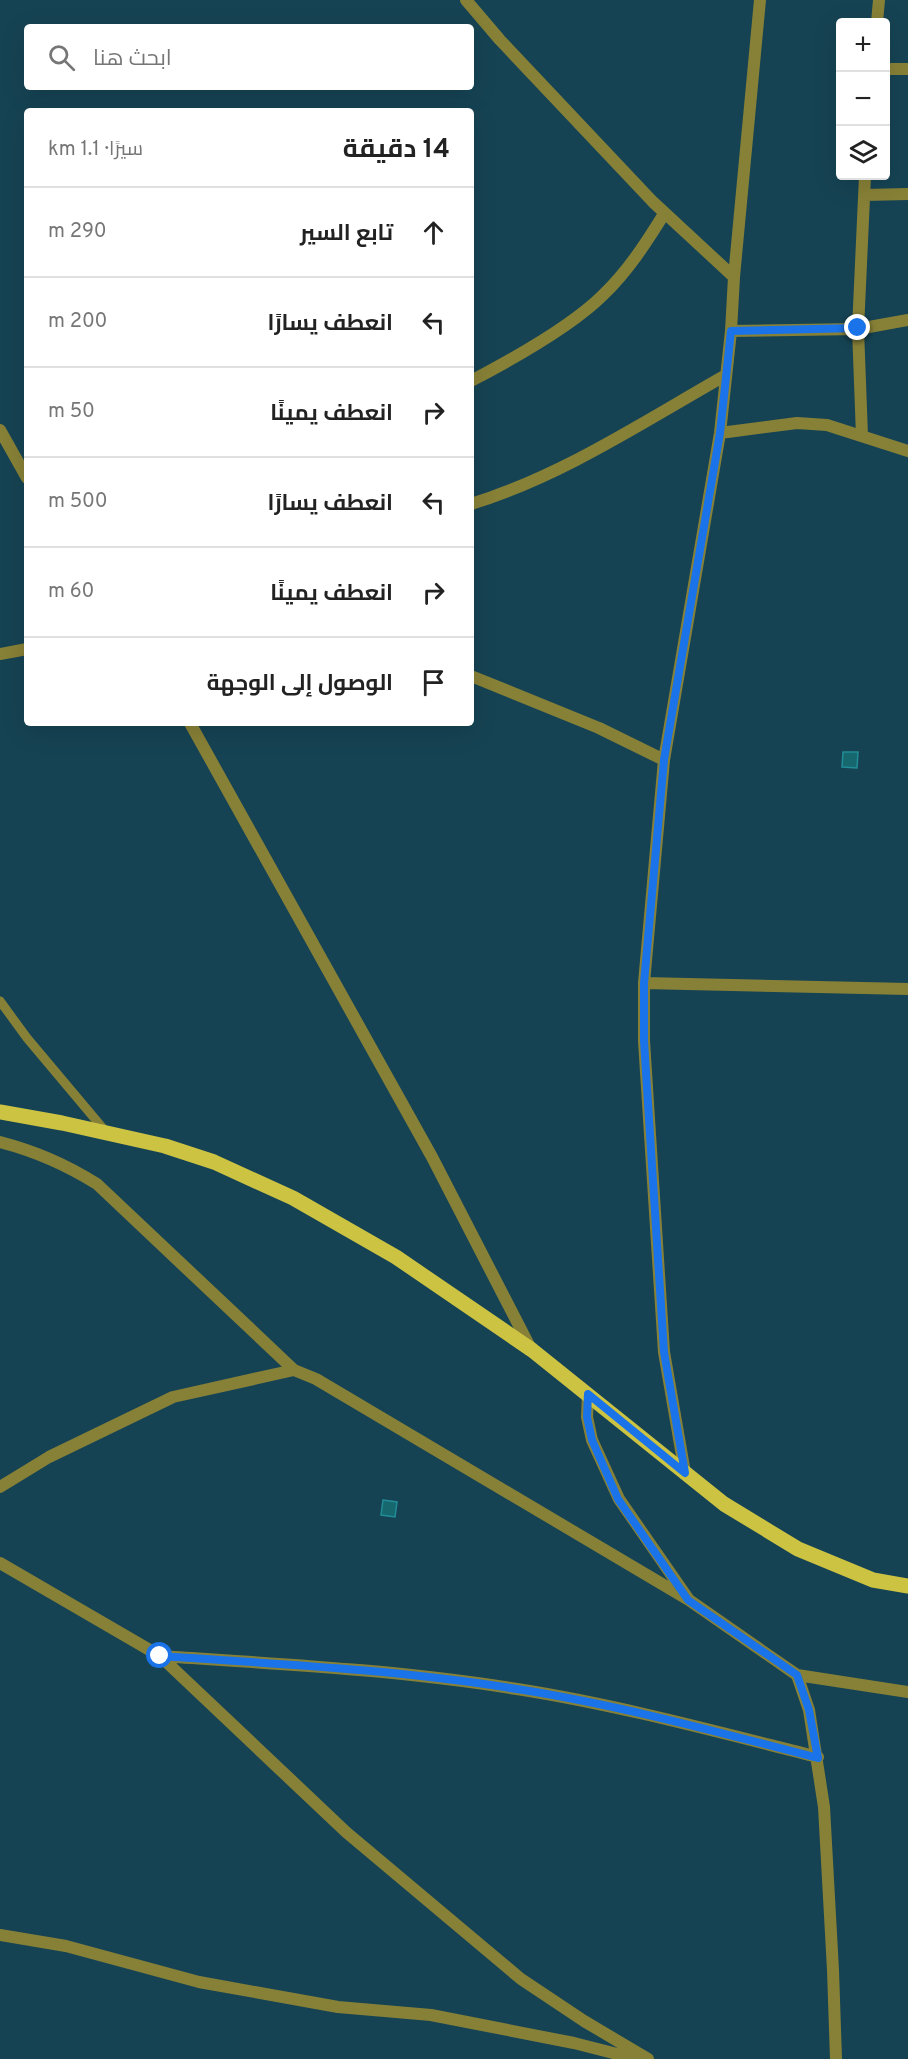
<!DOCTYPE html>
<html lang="ar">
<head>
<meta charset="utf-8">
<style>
	body { margin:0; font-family:Overpass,Cairo,sans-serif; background:#f2f2f2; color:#222; direction:rtl }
	.controls { position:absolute; right:18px; top:18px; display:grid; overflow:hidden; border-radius:6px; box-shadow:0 6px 24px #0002 }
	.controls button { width:54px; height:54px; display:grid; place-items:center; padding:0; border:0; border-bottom:2px solid #e0e0e0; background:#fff; color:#222; font:30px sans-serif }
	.stop { position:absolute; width:18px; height:18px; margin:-14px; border:4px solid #1a73e8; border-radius:50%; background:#fff }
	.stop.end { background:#1a73e8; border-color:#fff; box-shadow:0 2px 6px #0008 }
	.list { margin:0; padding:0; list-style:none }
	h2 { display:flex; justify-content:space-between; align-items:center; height:78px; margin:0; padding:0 24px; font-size:26px }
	h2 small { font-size:20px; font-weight:400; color:#767676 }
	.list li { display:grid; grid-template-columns:39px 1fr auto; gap:18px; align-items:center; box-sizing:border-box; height:90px; padding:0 24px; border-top:2px solid #e0e0e0 }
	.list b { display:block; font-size:22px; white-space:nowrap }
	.list em { font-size:20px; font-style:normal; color:#767676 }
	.icon { flex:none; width:33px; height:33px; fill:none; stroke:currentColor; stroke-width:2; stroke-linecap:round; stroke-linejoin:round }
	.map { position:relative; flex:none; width:908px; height:2059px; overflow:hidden; direction:ltr }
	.search { position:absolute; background:#fff; box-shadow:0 6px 24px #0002; left:24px; top:24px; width:450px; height:66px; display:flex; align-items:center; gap:15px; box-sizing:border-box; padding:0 21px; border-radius:6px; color:#767676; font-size:22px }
	.panel { position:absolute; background:#fff; box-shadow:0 6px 24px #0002; left:24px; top:108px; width:450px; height:618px; border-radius:6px; direction:rtl }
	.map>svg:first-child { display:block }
</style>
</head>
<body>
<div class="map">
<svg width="908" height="2059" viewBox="0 0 908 2059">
	<rect width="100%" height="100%" fill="#164353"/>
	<path fill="#16676e" stroke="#228c97" stroke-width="1.5" d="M843,752H858L857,768L842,767Z
		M383,1500L397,1502L395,1517L381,1515Z"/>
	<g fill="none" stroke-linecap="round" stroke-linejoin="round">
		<path stroke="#878137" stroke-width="9" d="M0,1001L27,1038L106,1132"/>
		<path stroke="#878137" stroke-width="12" d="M466,0L500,40L653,202L734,277
			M877,22L879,0
			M886,69H908
			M864,195L908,194
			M731,331L858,329L908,320
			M471,381C511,360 571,327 603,295C628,271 646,243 664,214
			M0,430L27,478
			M720,433L797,423L827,425L908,451
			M862,436L858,329L865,176
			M471,504C562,476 643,422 726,375
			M0,654L27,649
			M471,676L599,728L664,760
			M190,723L432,1157L531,1349
			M644,983L908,989
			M0,1142C35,1151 67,1165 97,1184L294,1370L316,1379L689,1600
			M588,1394L587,1417L592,1440L619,1499L689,1600L797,1675L809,1710L824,1807L833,1970L836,2059
			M685,1473L664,1352L644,1041V983L664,760L720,433L731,331L734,277L760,0
			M0,1487L49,1457L173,1397L294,1370
			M0,1563L160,1656L346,1832L521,1979L584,2021L648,2059
			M160,1656C280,1664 399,1670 517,1689C619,1705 718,1732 818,1757
			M797,1675L908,1692
			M0,1935L66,1946L199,1982L338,2007L431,2015L574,2043L637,2059"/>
		<path stroke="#cdc343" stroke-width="15" d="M0,1112L62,1123L165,1146L214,1162L293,1198L396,1257L532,1350L724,1504L798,1549L873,1580L908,1586"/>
	</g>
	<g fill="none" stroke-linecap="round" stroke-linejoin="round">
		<path stroke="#1a73e8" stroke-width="8" d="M160,1656C280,1664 399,1670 517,1689C619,1705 718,1732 818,1758L809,1710L797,1675L688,1600L618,1499L592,1440L587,1417L588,1394L685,1473L664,1352L644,1041V983L664,760L720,433L731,331L858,328"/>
	</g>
</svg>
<div class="controls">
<button>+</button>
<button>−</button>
<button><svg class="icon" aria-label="layers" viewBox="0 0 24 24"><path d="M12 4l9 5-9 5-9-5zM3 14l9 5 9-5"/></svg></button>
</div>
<div class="stop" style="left:160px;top:1656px"></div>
<div class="stop end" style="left:858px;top:328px"></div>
<div class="search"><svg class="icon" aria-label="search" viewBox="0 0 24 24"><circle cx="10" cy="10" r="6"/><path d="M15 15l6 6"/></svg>ابحث هنا</div>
<section class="panel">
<h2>14 دقيقة<small>سيرًا · 1.1 km</small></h2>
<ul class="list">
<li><svg class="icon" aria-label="ahead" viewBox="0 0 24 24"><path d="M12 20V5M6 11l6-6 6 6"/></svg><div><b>تابع السير</b></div><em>290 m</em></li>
<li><svg class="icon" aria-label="left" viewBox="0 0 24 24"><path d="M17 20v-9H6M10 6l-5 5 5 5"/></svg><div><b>انعطف يسارًا</b></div><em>200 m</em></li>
<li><svg class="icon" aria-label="right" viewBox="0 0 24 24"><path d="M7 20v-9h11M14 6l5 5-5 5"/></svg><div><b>انعطف يمينًا</b></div><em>50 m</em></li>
<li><svg class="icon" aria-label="left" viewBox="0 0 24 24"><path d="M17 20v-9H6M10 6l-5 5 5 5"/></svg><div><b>انعطف يسارًا</b></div><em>500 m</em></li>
<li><svg class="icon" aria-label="right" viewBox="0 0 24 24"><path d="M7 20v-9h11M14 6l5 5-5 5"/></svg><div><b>انعطف يمينًا</b></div><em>60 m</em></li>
<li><svg class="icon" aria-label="arrive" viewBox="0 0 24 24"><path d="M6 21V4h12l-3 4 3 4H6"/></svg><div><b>الوصول إلى الوجهة</b></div></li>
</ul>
</section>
</div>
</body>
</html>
